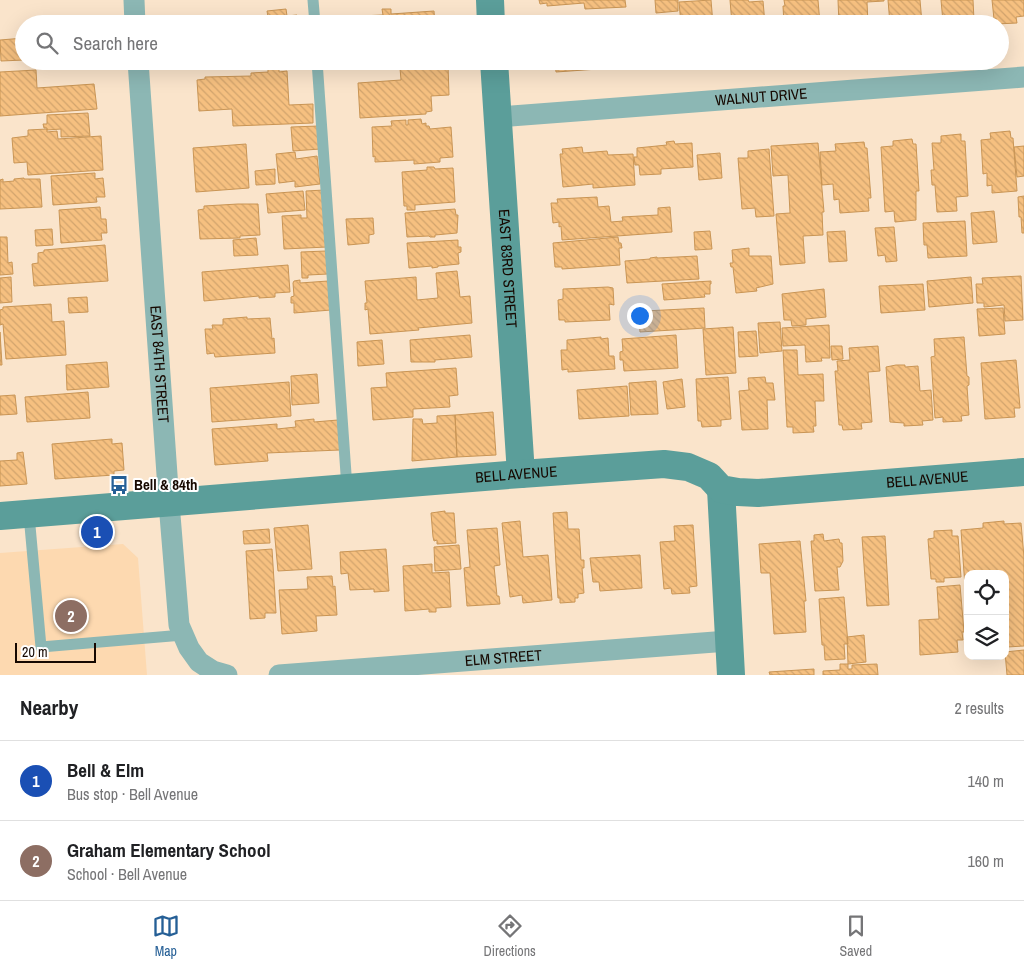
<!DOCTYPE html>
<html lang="en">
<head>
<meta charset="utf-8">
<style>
	body { margin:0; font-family:"Archivo Narrow",sans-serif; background:#f2f2f2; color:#202124 }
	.controls { position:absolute; right:15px; bottom:15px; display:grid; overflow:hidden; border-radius:10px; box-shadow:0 5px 20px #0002 }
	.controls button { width:45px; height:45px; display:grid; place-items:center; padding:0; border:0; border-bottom:1px solid #e0e0e0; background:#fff; color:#202124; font:25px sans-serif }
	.scale { position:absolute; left:15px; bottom:12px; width:81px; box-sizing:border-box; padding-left:5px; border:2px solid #160800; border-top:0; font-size:14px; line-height:18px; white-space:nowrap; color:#160800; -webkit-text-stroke:4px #fff; paint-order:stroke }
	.you { position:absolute; left:639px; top:315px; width:18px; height:18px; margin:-12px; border:4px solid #fff; border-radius:50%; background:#1a73e8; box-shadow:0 0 0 8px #1a73e833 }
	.badge { display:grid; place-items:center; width:32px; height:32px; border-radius:50%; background:#255f96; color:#fff; font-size:16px; font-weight:700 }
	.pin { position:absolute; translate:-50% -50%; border:2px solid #fff; box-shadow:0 1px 5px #0006 }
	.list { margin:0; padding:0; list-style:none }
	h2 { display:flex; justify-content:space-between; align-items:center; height:65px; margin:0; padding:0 20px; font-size:21px }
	h2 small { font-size:16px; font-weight:400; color:#757577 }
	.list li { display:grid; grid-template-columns:32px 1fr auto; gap:15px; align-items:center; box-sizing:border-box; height:80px; padding:0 20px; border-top:1px solid #e0e0e0 }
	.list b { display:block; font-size:19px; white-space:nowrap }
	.list p { margin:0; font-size:16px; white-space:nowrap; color:#757577 }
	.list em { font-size:16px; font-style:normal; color:#757577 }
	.icon { flex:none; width:28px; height:28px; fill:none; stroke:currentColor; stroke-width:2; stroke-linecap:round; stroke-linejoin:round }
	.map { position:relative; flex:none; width:1024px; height:675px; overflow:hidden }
	.search { position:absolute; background:#fff; box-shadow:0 5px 20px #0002; left:15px; right:15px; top:15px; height:55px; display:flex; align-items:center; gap:12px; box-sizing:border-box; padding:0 18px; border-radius:28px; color:#757577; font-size:19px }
	.sheet { height:225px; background:#fff }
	nav { display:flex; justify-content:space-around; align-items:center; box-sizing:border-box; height:70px; border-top:1px solid #e0e0e0; background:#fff; font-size:14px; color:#757577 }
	nav a { display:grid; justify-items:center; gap:2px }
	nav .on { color:#255f96 }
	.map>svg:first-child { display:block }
</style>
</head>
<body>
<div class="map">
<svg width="1024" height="675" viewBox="0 0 1024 675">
	<defs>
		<pattern id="building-back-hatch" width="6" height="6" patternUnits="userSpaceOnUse" patternTransform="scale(1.25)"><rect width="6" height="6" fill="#f6c080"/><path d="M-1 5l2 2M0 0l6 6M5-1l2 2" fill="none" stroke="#d2a46d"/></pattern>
	</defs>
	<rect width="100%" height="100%" fill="#fae4cb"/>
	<path fill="#fdd9b0" d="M123,544L138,558L147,675H0V553Z"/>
	<path fill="url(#building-back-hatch)" stroke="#c99555" d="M539,0H625L626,7L585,9L584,3L547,6V3L540,4Z
		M655,0H678V11L656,13Z
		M711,0L713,24H681L679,2Z
		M730,0H748L749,2L763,1L765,24H732Z
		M784,0H818L820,24H784L783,6H785Z
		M838,0H884V1L867,2L868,24H839Z
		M888,0H920L922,23L890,24Z
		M941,0H973L974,20H965V24H946L945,22H943Z
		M992,0H1024V16L1016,17L1017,23L996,24V18L994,19Z
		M286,9L287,16L297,15L298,24H265V17H268L267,11Z
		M382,9H391V14L434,11L435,24H342V20L360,19V16L383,15Z
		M630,20V24H589L593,23V22Z
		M24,38V60L1,61L0,40Z
		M36,61H90L36,65Z
		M188,61H250V65L188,69Z
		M555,61H597L598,69L556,72Z
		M448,65L449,95L431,96L432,111L426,112V114L360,118L358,83L401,80L400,68Z
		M279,68V72L287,71L289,105L313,104V123L233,126L232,109L199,111L197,80L205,79V77L251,76V73L268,72V69Z
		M36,70L37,88L94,84L97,109L0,116V72Z
		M88,113L90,136L61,137V129L47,130V128H44L43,124H47V115Z
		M421,119L422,124L426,123V126H429L430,129L451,127L453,157L440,158V162L414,164V160L375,162V156L373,157L372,127L392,126L391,121L406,120V125H408V120Z
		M319,126L320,149L293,151L291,127Z
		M47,129V132L57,131L58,139L101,136L103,170L28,175L27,162L14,163L12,138L28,136V130Z
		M1010,131L1011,138H1013L1017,191L992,193V185L987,186V173L983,174L981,140L991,139L990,133Z
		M961,134V141H965L968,196L956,197L957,211L937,212L935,185H932L931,170H934L932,143H941V136Z
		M912,139L913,144H916L919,191H916V220L895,222L894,211L885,212L881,147L893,146V141Z
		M674,141L675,144L692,143L693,167L661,169V174L640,175L639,165H635L634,157H637V148L667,145L666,142Z
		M864,142L865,148H867L871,198H868L869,211L840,213L839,199L834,200L833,184L822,185L820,152L836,151L835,144Z
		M818,143L824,212H822L823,235L803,236L805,263L780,265L776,214L790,213L788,175L773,176L771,146Z
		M246,144L249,188L196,192L193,148Z
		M1024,146V176L1017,177L1014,147Z
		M582,147L583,153L607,151L608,155L633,154L635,185L593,188V184L563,187L560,154H563L562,149Z
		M769,149L774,216L756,217L755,208L742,209L738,158H748V151Z
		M295,152L296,159L317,156L320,184L295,187V181L279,183L276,154Z
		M720,153L722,178L699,180L697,155Z
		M427,167H434L435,169L453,168L455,202L415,205V210H407V206H404L402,172L427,170Z
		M275,169V184L256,185L255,171Z
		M95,173V179L103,178L105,197H96L97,202L53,205L51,176Z
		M24,178V179H40L42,207L0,209V180L3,179V182L14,181V179Z
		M324,190L327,247L284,249L282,216L301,215V218H307L306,191Z
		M303,191L305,210L268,213L266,194Z
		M1024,196V233H1022L1021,217H1019L1018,197Z
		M597,197L598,207L609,206L611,222L623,221L622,217L658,215V208L670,207L672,232L562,240L561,226L559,227V222L553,223L551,203H558L557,199Z
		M238,204H258L260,235L240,236V238L200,239L198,210L204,209V206Z
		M100,207L101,219H106L107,233H101L102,240L61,243L59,210Z
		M455,209L456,215H458L457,233L435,235V237H430L429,236L407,237L405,213Z
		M994,211L997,242L973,244L971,213Z
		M373,218L374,234L369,235V243L348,245L346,219Z
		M965,221L967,256L928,258L927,245H924L923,223Z
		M894,227L897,261L886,262L885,255L878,256L875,228Z
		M52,229L53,245L36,246L35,230Z
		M710,231L712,249L695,250L694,232Z
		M845,231L847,261L829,262L827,232Z
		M0,237H7L8,263L12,262L13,274L0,275Z
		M618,237L619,243H621L622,248H619L620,265L562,269V267H555L553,243Z
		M256,238L258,255L234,256L233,240Z
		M458,240V247H461V252L458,253L459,264L438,266V267L432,268V266L409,268L407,243Z
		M105,245L108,281L34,286L32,264L38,263V253L44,252V250Z
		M749,248V256H771L773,284L756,288L757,291L736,293L733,267H731L730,263H733L732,250Z
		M326,251L328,274L308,275V278H302L301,252Z
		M697,256L699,279L627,283L625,261L650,259V258L657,257V258Z
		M288,265L290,292L275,293V297L259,298V296L204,301L202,272Z
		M457,271L460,297L470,296L472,323L418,328L419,330L370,334L368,309L365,310V303H367L365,281L416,277L417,300L438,298L436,273Z
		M1021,276L1023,320L1005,321L1004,305L984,307V303H977L976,284H983L982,278Z
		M11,277L12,302L0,303V278Z
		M971,277L973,303L929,307L927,281Z
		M300,280V283L328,281L331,310L294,313V303H291V297L294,296L293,283L294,281Z
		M711,281V284H710V294H704L705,297L664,300L662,284Z
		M923,284L925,310L881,313L879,286Z
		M608,287L613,288L614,305L609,304L610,320L565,322V320H559L558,300L563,299V289Z
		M824,289L826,317L806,319V325L792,326L791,320H784L782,294Z
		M87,297L88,312L69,313L68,298Z
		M51,304L52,322L64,321L66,355L6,359L3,324L0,325V310L3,309V307Z
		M644,308V311L704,308L705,328L640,332L638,309Z
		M1003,308L1005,334L979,336L977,309Z
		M247,317V319L270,318L272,339L274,338L275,353L215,357L214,353L207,354L205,329H213L212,325H223V319Z
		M780,322L782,351L760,353L758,323Z
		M829,325L830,358H821L822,361L806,362L805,345L783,346L782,328Z
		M733,327L736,373L706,375L703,329Z
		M756,331L758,356L739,357L738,332Z
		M0,332L2,365H0Z
		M470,335L472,357L435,360V362H411L410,340Z
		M676,335L678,368L624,371L623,360H620V352L623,351L622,339Z
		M601,337V339L608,338L609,356H614L615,369L568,372V369L562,370L561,350H567V340Z
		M964,337L967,376L969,377V385L967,386L969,415L961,416L962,421L943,422V417L935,418L931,357L935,356L934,339Z
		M382,340L384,364L358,366L357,342Z
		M831,346H842L843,359L832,360Z
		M878,346L880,371L868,372L872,422L861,423L862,429L843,430L842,425H839L835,371H838L837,361L850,360L849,348Z
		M783,350H797L798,375L823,374L824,401H815L816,426H813L814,432L793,433V427H787Z
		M1016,360L1020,408H1014L1015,417L985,419L981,363Z
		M107,362L109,387L67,390L66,365Z
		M896,365H905V367L918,366L920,391L931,390L933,420L922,421L923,425L904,426V423L890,422L886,367Z
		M456,368L458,395L449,396L450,407L413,409V417L373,420L371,388L387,387L386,373Z
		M317,374L319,403L292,405L291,376Z
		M728,377L731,419L721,420V426L702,427L701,421H698L696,379Z
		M765,377L766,383H773L775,400H767L768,429L742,430L739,391L749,390L748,378Z
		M682,379L685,407L667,409L663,382Z
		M656,381L658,414L631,415L629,383Z
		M289,382L291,416L212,422L210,388Z
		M627,386L629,416L579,419L577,390Z
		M88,392L90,418L27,422L25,397Z
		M15,395L17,414L0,415V396Z
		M493,412L496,455L457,457L455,415Z
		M455,415L457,457L412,461L413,419H422L423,424L437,423V416Z
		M314,419V422L338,420L340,450L267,453L268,461L215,465L212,429L277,424V429L296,427L295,421Z
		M112,439V444L122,443L124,470L114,471V475L55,479L52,444Z
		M23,452L27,484L0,486V461L17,460V453Z
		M445,511V513H454L456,543L437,544V540L434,541L433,537L431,513Z
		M567,512L568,529H579L581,560H584V568H582L584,593L578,594V598H575V602L560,603V598H558L553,513Z
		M520,521L523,557L548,555L552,600L523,603L522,595L510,597L502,523Z
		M1004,521V524L1021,523L1024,557V646L1007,647L1005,574H968V587H965L961,530L983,528V523Z
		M308,525L312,569L278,571L274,528Z
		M693,525L697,586L689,587L690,593L672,594L671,588L664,589L660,542L675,541L674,526Z
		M497,528L500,565L494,566L497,596H499L500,604L467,606L464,568L470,567L467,530Z
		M269,529L270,543L244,544L243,531Z
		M952,530V536H958L961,577L944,578V582H936V579H931L928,539L934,538V531Z
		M823,534L824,541L839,539L840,543H842L843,561L840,567H837L839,590L815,591L811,541H814V535Z
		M885,536L889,605L867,606L862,537Z
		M800,541L806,601H804L806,632L774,634L770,573H761L759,544Z
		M459,545L461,569L435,571L434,547Z
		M272,549L276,613H265V618L250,619L246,551Z
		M386,549L389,591L374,592V589L350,590L348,573L341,574L340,552Z
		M640,555L642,588L600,591L599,582H593L590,558Z
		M432,564V573L449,572L451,607L436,608V612H429V609L405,611L403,566Z
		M332,576L333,587L335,586L337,615L316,616L317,631L282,634L279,590L308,589L307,577Z
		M960,585L964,632H962L963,640H957L958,652L920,655L919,620L939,619L937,587Z
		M844,597L848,644H844L845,659L825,660L824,645H822L819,599Z
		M864,635L866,662L848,664L847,637Z
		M1024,650V675H1007L1005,652Z
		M840,664H848V669H852V665L877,664L878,675H823V671L840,670Z
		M814,669V675H770L769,672Z"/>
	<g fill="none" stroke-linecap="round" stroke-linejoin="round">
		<path stroke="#8cb7b4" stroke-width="11" d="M313,0L315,24
			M317,61L347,488
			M29,515L41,647L183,635"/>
		<g stroke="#8cb7b4" stroke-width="21">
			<path d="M134,0L135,24"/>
			<path id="s1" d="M138,61L169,503L179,625L189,648L199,662L213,671L227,675"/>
			<path id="s2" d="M498,117L1024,77"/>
			<path id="s3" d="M279,675L728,641"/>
		</g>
		<g stroke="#5b9e9a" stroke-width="28">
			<path d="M490,0L491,24"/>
			<path id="s4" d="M494,61L521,474"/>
			<path d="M721,489L731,675"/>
			<path id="s5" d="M0,516L521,474L664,464L688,467L709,476L721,489L738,492L758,493L1024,472"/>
		</g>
	</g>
	<defs>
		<g id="bus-bare" transform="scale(1.5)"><path d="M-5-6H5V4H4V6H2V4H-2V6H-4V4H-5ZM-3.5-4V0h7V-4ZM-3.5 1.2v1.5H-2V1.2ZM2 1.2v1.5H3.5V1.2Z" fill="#255f96" stroke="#fff" stroke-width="2.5" paint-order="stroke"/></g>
	</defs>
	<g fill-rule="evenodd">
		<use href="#bus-bare" x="119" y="485"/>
	</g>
	<g text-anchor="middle" stroke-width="4" stroke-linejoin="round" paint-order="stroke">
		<g font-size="15" fill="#160800" stroke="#fff">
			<text dy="5" stroke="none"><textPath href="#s2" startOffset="264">WALNUT DRIVE</textPath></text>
			<text dy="5" stroke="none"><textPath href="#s4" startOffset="208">EAST 83RD STREET</textPath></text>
			<text dy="5" stroke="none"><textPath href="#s1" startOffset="304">EAST 84TH STREET</textPath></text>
			<text dy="5" stroke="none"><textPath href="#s5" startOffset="518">BELL AVENUE</textPath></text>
			<text dy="5" stroke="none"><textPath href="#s5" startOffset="938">BELL AVENUE</textPath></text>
			<text dy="5" stroke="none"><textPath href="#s3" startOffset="225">ELM STREET</textPath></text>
		</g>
		<g font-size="15" font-weight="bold" fill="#160800" stroke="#fff" text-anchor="start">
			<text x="134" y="490">Bell &amp; 84th</text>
		</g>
	</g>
</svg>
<div class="controls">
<button><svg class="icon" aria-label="locate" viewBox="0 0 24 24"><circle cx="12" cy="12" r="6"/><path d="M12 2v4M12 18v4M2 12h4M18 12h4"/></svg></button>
<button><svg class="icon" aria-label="layers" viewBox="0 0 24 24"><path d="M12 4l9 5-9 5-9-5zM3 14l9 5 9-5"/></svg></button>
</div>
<div class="scale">20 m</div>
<div class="you"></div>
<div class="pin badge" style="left:97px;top:532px;background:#1a4fb4">1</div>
<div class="pin badge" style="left:71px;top:616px;background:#8d6e63">2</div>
<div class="search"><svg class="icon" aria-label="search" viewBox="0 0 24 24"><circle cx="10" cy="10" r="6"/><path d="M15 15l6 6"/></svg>Search here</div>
</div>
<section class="sheet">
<h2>Nearby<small>2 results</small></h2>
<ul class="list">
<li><span class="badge" style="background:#1a4fb4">1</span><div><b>Bell &amp; Elm</b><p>Bus stop · Bell Avenue</p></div><em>140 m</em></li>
<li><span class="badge" style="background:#8d6e63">2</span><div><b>Graham Elementary School</b><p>School · Bell Avenue</p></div><em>160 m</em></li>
</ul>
</section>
<nav>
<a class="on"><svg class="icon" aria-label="map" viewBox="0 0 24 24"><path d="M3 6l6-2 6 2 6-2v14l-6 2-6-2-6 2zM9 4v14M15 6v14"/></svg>Map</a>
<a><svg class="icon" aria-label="directions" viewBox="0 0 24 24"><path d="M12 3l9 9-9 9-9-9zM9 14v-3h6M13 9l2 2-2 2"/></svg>Directions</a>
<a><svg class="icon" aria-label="saved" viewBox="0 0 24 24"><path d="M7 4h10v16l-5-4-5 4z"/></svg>Saved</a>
</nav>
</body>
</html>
